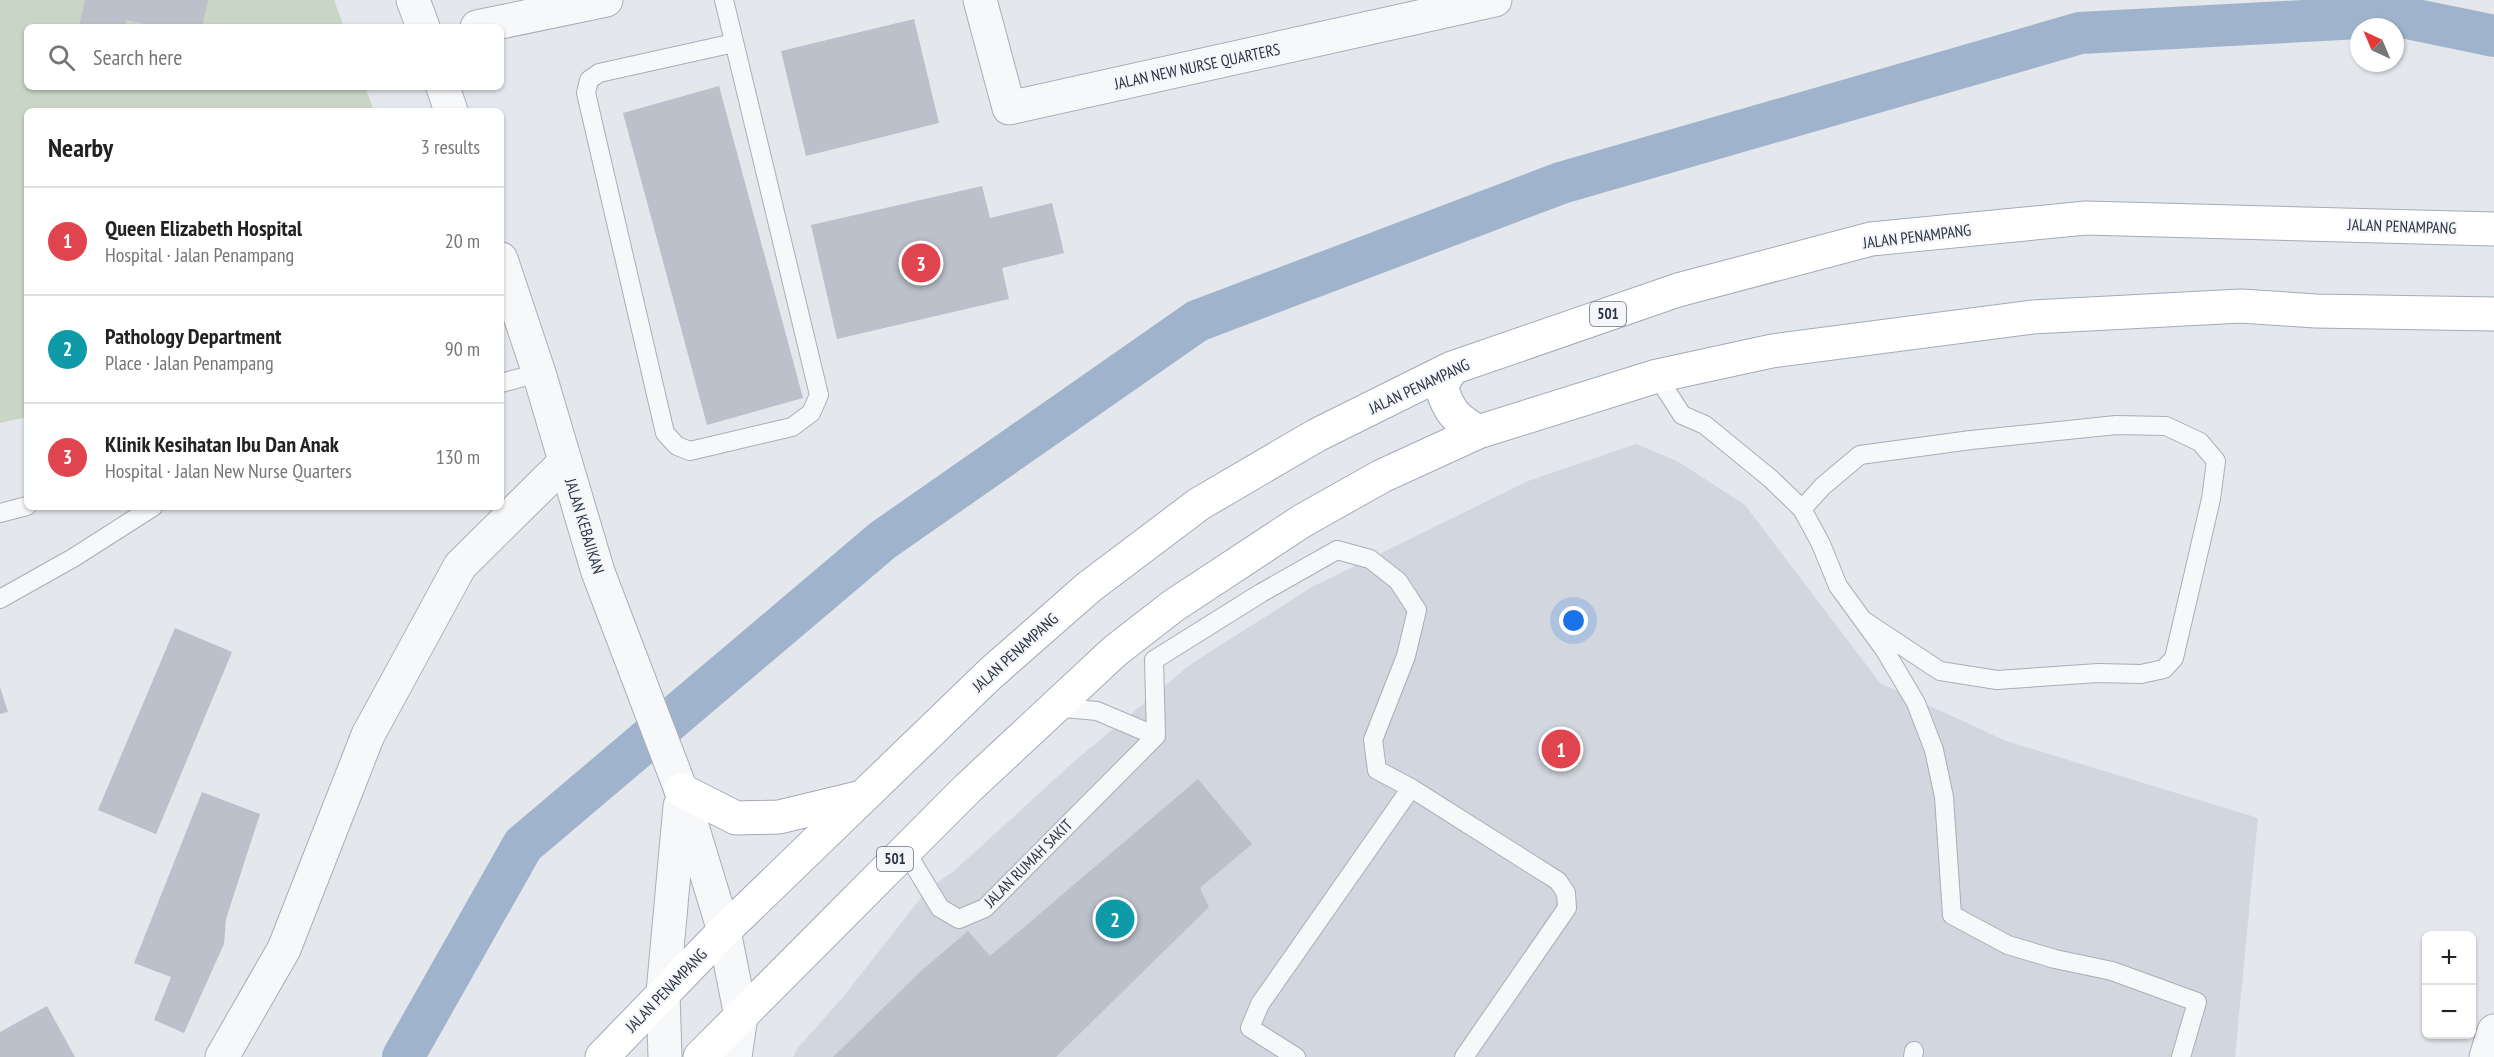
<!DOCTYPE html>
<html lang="en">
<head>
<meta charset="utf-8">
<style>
	body { margin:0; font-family:"PT Sans Narrow",sans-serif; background:#f2f2f2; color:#222 }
	.controls { position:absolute; right:18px; bottom:18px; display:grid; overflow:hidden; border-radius:9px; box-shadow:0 2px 4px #0004 }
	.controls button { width:54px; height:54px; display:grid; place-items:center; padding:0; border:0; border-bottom:2px solid #e0e0e0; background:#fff; color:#222; font:30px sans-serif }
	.compass { position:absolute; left:2350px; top:18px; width:54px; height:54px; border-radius:50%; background:#fff; box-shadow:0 2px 4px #0004; rotate:316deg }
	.you { position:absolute; left:1574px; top:621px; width:21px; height:21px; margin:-15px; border:4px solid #fff; border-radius:50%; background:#1a73e8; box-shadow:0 0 0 9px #1a73e833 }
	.badge { display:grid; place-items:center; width:39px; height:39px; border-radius:50%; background:#0f766e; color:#fff; font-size:20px; font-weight:700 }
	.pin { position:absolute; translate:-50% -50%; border:3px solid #fff; box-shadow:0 2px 6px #0006 }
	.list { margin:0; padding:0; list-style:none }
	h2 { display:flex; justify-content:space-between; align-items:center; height:78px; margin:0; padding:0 24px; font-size:26px }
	h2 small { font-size:20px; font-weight:400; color:#767676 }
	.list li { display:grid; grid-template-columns:39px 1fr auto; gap:18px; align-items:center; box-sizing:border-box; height:108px; padding:0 24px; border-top:2px solid #e0e0e0 }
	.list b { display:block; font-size:22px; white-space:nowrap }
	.list p { margin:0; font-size:20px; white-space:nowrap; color:#767676 }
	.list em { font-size:20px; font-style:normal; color:#767676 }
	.icon { flex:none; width:33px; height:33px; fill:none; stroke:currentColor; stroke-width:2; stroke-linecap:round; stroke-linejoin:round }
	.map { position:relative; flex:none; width:2494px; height:1057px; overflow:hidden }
	.search { position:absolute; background:#fff; box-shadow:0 2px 4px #0004; left:24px; top:24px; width:480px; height:66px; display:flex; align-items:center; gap:15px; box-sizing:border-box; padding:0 21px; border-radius:9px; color:#767676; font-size:22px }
	.panel { position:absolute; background:#fff; box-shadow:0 2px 4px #0004; left:24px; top:108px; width:480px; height:402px; border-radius:9px }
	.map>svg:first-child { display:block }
</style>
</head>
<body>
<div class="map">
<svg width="2494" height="1057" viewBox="0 0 2494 1057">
	<rect width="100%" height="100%" fill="#e4e7ec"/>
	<path fill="#d2d6de" d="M1636,444L1677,461L1745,505L1880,683L2006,741L2258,818L2235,1057H793L797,1049L843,997L928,889L954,871L1078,758L1191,664L1312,587L1528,481Z"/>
	<path fill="#c9d6c5" d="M0,0H334L344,27H27V87H365L374,111H27V417L0,423Z"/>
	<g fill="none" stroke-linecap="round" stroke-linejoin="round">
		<path stroke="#9fb4cc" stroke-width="42" d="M403,1057L523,845L883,540L1197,321L1561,183L2080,33L2397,16L2494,36"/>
	</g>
	<path fill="#bbc0ca" d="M85,0H208L202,27H158L126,20L125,27H79Z
		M914,19L939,123L806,156L781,51Z
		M719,86L803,398L707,425L623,113Z
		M982,186L990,218L1052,203L1064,253L1002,268L1009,299L837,339L811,225Z
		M175,628L232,652L156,834L98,810Z
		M0,687L8,712L0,714Z
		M1198,779L1252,844L1200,888L1209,907L1056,1057H833L921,971L968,931L990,956Z
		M202,792L260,814L226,919L224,944L184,1033L154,1020L171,977L134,963Z
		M47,1006L75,1057H0V1032Z"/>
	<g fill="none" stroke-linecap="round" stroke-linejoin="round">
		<g stroke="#a9aeb7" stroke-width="20">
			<path id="service" d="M724,0L819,395L811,413L792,427L690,451L677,446L665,433L586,93L589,80L599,73L734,43
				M1657,376L1682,415L1705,425L1771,479L1802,509L1821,544L1838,586L1884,649L1916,703L1934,750L1944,797L1952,915L2008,945L2055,959L2112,971L2197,1002L2181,1057
				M501,383L539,373
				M1802,509L1823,486L1860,455L1971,440L2116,425L2166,426L2200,442L2216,461L2211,499L2174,658L2164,669L2141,674L2098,673L1997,680L1940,671L1863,620
				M0,513L27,506
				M0,599L73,558L153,507
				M1053,707L1097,711L1156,736L1154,660L1261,593L1337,550L1370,559L1398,581L1417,610L1406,656L1373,740L1377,770L1411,788L1558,881L1566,893L1567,908L1464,1057
				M905,850L940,908L959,919L985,908L1156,736
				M1296,1057L1250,1028L1260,1004L1411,788
				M1913,1057L1914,1051"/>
		</g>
		<g stroke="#a9aeb7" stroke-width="35">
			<path id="minor" d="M980,0L1009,108L1495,0
				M477,27L606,0
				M222,1057L284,949L368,735L460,566L565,462
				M2486,1057L2494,1031"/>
		</g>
		<g stroke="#a9aeb7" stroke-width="35">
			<path id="tertiary" d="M413,0L423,27
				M443,87L451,111
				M501,259L539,373L598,572L681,790L724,931L741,1016L735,1057
				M665,1057L663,993L680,806"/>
		</g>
		<g stroke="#a3abb8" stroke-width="35">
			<path id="primary" d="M1452,368L1441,386C1449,412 1455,418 1478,432
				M681,790L736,818L779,817L862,797
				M602,1057L724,931L990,674L1089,587L1199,504L1317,435L1452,368L1678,290L1871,239L2086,218L2494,229
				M700,1057L967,789L1115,651L1173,606L1302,521L1382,476L1478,432L1657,376L1772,351L2032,317L2241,306L2316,311L2494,314"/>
		</g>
		<use href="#service" stroke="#f7f8fa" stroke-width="18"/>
		<use href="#minor" stroke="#f7f8fa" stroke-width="33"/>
		<use href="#tertiary" stroke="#f7f8fa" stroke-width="33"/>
		<use href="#primary" stroke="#fff" stroke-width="33"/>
	</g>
	<g text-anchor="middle" stroke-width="4.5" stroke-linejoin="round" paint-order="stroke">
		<g fill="#f4f6f9" stroke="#676e7b" stroke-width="1.5">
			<rect x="1590" y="302" width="36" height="24" rx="4.5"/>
			<rect x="877" y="847" width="36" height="24" rx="4.5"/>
		</g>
		<g font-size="15" font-weight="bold" fill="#2b3445">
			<text x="1608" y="319">501</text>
			<text x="895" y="864">501</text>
		</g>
		<g font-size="16" fill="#2b3445" stroke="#f4f6f9">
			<text transform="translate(1197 66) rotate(-12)" y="6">JALAN NEW NURSE QUARTERS</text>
			<text transform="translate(2402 226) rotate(2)" y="6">JALAN PENAMPANG</text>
			<text transform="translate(1917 236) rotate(-7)" y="6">JALAN PENAMPANG</text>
			<text transform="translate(1419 386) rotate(-25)" y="6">JALAN PENAMPANG</text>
			<text transform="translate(585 526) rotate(73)" y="6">JALAN KEBAJIKAN</text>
			<text transform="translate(1015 652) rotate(-42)" y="6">JALAN PENAMPANG</text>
			<text transform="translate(1028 863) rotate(-45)" y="6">JALAN RUMAH SAKIT</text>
			<text transform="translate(666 990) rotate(-46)" y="6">JALAN PENAMPANG</text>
		</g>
	</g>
</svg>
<div class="controls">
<button>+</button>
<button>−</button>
</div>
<svg class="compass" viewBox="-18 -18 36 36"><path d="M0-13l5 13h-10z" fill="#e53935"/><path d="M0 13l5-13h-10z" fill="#767676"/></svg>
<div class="you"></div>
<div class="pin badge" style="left:1561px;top:749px;background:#e0444e">1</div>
<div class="pin badge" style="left:1115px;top:919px;background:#0f9aa8">2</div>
<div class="pin badge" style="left:921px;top:263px;background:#e0444e">3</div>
<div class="search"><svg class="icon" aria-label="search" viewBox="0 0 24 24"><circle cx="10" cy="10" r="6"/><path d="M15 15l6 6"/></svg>Search here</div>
<section class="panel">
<h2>Nearby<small>3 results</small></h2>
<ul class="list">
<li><span class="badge" style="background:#e0444e">1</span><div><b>Queen Elizabeth Hospital</b><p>Hospital · Jalan Penampang</p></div><em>20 m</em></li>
<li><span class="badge" style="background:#0f9aa8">2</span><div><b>Pathology Department</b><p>Place · Jalan Penampang</p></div><em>90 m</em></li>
<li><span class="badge" style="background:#e0444e">3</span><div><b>Klinik Kesihatan Ibu Dan Anak</b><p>Hospital · Jalan New Nurse Quarters</p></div><em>130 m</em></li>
</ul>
</section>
</div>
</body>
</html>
